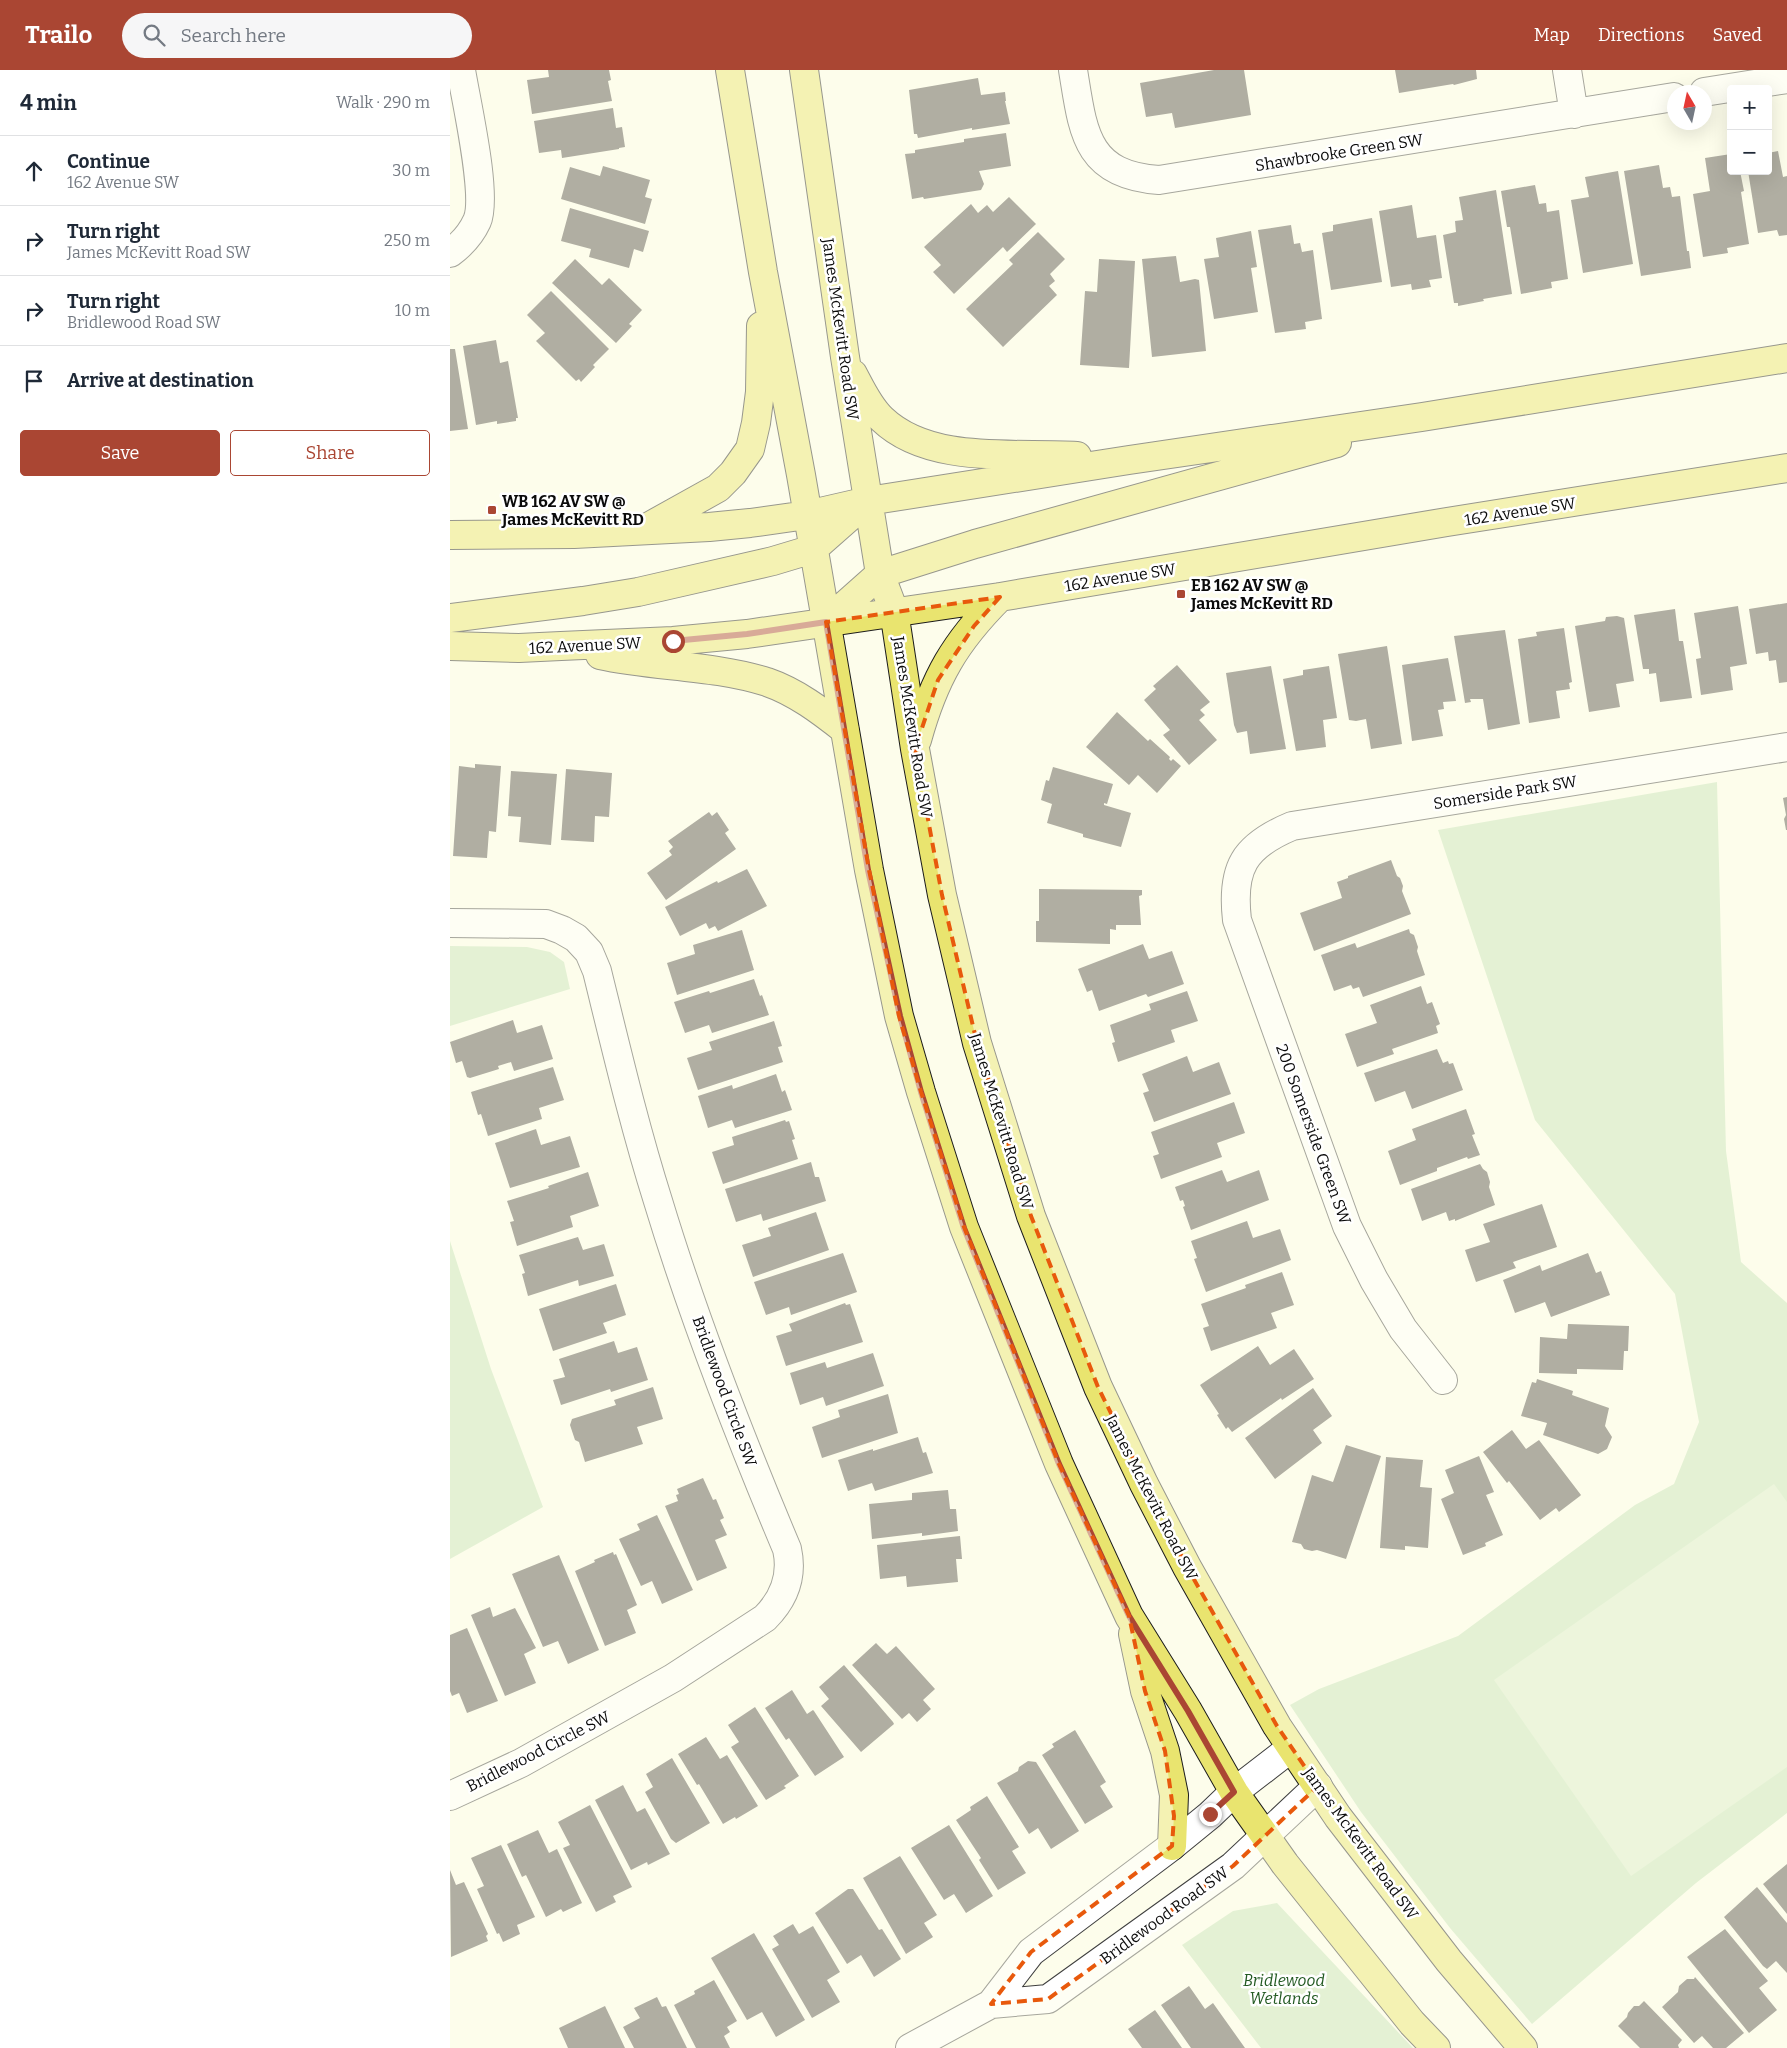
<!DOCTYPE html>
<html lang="en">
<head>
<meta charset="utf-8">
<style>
	body { margin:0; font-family:Bitter,serif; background:#f6f6f7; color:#1f2937 }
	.controls { position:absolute; right:15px; top:15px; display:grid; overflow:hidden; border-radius:5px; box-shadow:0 5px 20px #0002 }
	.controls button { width:45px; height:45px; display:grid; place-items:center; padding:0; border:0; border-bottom:1px solid #e0e1e3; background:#fff; color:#1f2937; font:25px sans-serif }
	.compass { position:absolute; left:1217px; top:15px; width:45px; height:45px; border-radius:50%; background:#fff; box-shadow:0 5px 20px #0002; rotate:351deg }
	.stop { position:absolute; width:15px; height:15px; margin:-11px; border:4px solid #aa4633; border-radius:50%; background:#fff }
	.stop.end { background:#aa4633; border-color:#fff; box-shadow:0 1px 5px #0008 }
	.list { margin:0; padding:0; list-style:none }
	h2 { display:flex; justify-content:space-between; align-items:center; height:65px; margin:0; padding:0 20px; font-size:21px }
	h2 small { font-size:16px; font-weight:400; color:#747a83 }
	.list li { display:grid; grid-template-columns:32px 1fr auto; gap:15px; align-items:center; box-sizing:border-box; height:70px; padding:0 20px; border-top:1px solid #e0e1e3 }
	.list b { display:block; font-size:19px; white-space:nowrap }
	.list p { margin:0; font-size:16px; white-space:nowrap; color:#747a83 }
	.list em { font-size:16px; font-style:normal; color:#747a83 }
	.actions { display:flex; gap:10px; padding:15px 20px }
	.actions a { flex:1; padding:11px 0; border:1px solid #aa4633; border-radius:5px; text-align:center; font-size:18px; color:#aa4633 }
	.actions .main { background:#aa4633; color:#fff }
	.icon { flex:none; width:28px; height:28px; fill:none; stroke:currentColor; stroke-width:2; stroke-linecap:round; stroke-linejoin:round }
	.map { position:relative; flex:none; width:1337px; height:1978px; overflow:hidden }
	header { display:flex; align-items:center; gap:30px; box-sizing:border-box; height:70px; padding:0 25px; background:#aa4633; color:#fff }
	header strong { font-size:24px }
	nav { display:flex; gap:28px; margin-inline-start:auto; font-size:18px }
	.search { width:350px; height:45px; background:#f6f6f7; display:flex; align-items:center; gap:12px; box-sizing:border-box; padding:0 18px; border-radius:28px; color:#747a83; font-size:19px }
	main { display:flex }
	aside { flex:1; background:#fff }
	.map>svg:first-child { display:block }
</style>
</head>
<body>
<header>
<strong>Trailo</strong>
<div class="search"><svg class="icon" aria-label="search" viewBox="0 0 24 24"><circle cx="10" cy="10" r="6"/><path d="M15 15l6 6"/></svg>Search here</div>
<nav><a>Map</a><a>Directions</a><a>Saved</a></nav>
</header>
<main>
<aside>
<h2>4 min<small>Walk · 290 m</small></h2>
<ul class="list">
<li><svg class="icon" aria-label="ahead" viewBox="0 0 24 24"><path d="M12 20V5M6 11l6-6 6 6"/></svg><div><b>Continue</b><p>162 Avenue SW</p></div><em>30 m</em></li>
<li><svg class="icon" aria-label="right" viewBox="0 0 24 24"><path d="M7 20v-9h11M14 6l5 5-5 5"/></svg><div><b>Turn right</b><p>James McKevitt Road SW</p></div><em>250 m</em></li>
<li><svg class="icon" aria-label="right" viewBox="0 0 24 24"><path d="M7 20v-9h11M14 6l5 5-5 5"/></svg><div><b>Turn right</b><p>Bridlewood Road SW</p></div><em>10 m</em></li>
<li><svg class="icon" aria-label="arrive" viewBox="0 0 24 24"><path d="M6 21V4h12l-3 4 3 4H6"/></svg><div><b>Arrive at destination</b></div></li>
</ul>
<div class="actions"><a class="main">Save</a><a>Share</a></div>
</aside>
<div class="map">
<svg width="1337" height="1978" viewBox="0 0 1337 1978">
	<rect width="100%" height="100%" fill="#fdfdeb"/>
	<path fill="#c6e3b9" d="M1267,712L1276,1081L1291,1192L1337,1233V1743L1246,1813L1082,1954L1000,1858L911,1742L840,1635L869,1619L1008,1566L1185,1435L1224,1414L1249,1352L1225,1224L1085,1050L988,760Z
		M0,876L77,877L100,882L114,892L120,919L0,956Z
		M0,1171L41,1299L93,1437L0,1489Z
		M827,1833L963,1978H811L732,1875L783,1841Z"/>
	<path fill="#d9ebca" d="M1324,1414L1337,1432V1697L1181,1806L1044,1610Z"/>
	<path fill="#524e49" d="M98,0H159L161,10L158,11L162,31L82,44L77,10L99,7Z
		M764,0H794L801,45L725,58L722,43L696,47L690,13Z
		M945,0H1026L1027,9L1004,15L1003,14L949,23Z
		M528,8L531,25L555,22L556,31H555L560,54L522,60V58L468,68L467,64H464L459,20Z
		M163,38L166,58L172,57L175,77L169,78V79L112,88L111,80L89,83L84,51Z
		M556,63L561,96L529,101L534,114L531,120L474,129L473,127L462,129L455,84L465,83V80L514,72V69Z
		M1328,81L1333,107L1337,106V165L1329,166L1327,160L1308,163L1298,101H1318V83Z
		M1281,84V101H1290L1294,121L1291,122L1299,174L1277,178L1278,183L1253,187L1243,124L1260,121L1255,88Z
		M1209,95L1213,118L1220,117L1222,127L1230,126L1237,181H1239L1241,198L1191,206L1174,101Z
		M153,96L200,110L195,127L202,129L195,154L111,129L120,97L150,106Z
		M1168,101L1183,194L1133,203L1121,130L1139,127L1135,107Z
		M1085,115L1089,134L1096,133L1097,142L1109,140L1118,209L1101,212L1102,218L1071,224L1060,157H1057L1051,121Z
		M1046,120L1062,224L1033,229L1034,231L1008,236V233H1004L993,165L1006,162L1005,151L1013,150L1009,127Z
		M559,127L586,154L557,182L553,177L504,224L483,202L491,195L474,177L521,134L528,143L537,135L543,142Z
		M962,135L967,168L986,165L992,208L979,210L981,217L962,220L961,214L941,217L929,141Z
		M120,138L199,161L193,182L184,179L179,198L139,187L141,179L111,171Z
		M922,148L932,212L881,220L872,163L883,161V155Z
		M841,155L844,174L850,173L852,182L863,180L872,249L855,252L856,259L825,263L808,160Z
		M801,161L807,197L801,198L808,242L764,249L754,189L769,187L766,168Z
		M588,162L615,189L600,204L605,211L599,216L607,225L553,277L516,239L563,194L559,190Z
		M726,186L730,212L745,209L749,210L756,281L702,287L692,189Z
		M125,189L152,215L159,208L192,240L179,254L182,256L166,273L102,213Z
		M649,189L685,191L679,298L630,295L635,221L647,222Z
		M101,221L159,279L143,295L145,297L131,312L129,309L126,311L86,271L95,263L77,245Z
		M46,270L50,293L58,291L68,348H66V351L47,354V351L26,355L13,276Z
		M0,279H5L18,359L0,361Z
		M1337,533V612L1329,613L1326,590L1319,591L1318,582L1306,584L1299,539Z
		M1288,536L1297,594L1280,597L1283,620L1251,625L1246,589L1251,588L1244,543Z
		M1225,539L1229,571H1233L1242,628L1210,632L1206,603L1199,604V599H1193L1184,545Z
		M1167,546L1174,548L1184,611L1166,614L1170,637L1139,642L1125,556L1155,551L1156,547Z
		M1114,558L1122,612L1119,613L1120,619L1106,621L1110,648L1079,653L1068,569L1087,566L1086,562Z
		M1055,560L1070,654L1038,660L1033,629H1020L1021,632L1015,633L1004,566Z
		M937,576L952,674L921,679L916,649L906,651L899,650L888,584Z
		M998,588L1006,631L993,632L994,639L988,640L993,666L962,671L952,595Z
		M727,595L760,632L750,640L755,645L749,650L767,670L739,695L713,665L720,660L694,630L706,619L703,616Z
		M821,596L836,679L800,684L797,661L787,663L784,655L776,603Z
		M879,596L887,648L873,650L876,677L846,681L833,609L853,605V600Z
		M667,642L698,671L700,669L720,687L719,689L721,691L723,689L731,696L707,723L688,705L679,715L636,677Z
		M25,694L51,696L46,762L39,761L37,788L3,786L9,696L25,698Z
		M603,697L663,714L657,734L654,733V735L681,743L671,777L633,767V764L597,753L602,734L591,730L596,710L599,711Z
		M116,699L162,703L159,747L145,746L144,772L111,770Z
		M61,701L107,704L101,775L69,772L71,747L58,746Z
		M1337,727V760H1336L1334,749L1336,745L1333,728Z
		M259,742L262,746L267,742L279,760L275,763L286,779L216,830L197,803L222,785L219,781L223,777L218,771Z
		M941,790L947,806L950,808L953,816L952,821L961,844L864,881L850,843L892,828L887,812L898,808V806Z
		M297,799L317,836L268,861L265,856L259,859L256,853L230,866L215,837L267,811L268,813Z
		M589,819L692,820V825L689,826L691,855H666V860L660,859V874L586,872V851H589Z
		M959,859L960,863L964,865L968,877L967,881L975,905L913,927L909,917L903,919L901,915L884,921L871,885L905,873L907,878Z
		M292,860L304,900L227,925L217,893L245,884L243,875Z
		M693,874L699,889L722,881L734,914L698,927L696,924L649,941L642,920L637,922L628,899Z
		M304,909L310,926L312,925L319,945L262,963L259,955L235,963L224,932L259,921L260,923Z
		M971,916L977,934L982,932L990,954L986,956L988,963L942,979L944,984L907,997L895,964L927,953L920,935Z
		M737,921L748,951L721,960L725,972L668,992L662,973L665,972L660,955L701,940L699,934Z
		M63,950L67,963L92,955L103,989L64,1001L61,992L48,996L49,999L20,1008L17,1007L12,991L6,993L0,972Z
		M324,951L332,976L328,977L333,992L248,1020L237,988L262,980L259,972Z
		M987,979L993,993L998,991L999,994L1003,993L1013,1020L962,1039L955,1021L925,1032L914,1003Z
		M737,986L743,1002L769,992L781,1024L704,1052L693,1023L699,1021L692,1004Z
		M103,997L114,1030L89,1038L92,1049L38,1066L31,1044L28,1045L21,1022Z
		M326,1004L332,1022L335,1020L342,1040L285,1058L282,1050L258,1058L248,1026L282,1015L283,1019Z
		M784,1032L795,1063L767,1073L772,1087L711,1109L703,1086L709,1084L701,1062Z
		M1016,1039L1025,1064L1022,1065L1030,1085L1018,1089L1017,1087L987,1098V1101L950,1115L938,1081L966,1070L962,1059Z
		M335,1050L336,1052L339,1051L345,1069L342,1070L348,1089L273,1114L262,1082L284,1075L282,1067Z
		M86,1059L91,1075L120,1066L130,1097L60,1118L45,1073Z
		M361,1092L365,1107H369L376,1131L313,1151L311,1144L286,1152L275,1119Z
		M1030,1094L1033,1099L1037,1102L1040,1112L1039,1117L1045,1135L1005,1151V1149L999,1151L996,1142L972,1151L961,1119Z
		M772,1100L777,1112L809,1100L819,1130L741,1160L733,1137L735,1136L733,1130L730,1131L725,1117Z
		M138,1102L149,1136L120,1146L123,1157L67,1176L60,1152L64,1151L57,1131L99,1118L98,1116Z
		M1092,1134L1107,1177L1063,1192L1066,1198L1026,1212L1015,1180L1040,1172L1033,1154Z
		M366,1142L379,1180L303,1207L292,1175L321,1166L318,1158Z
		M797,1151L803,1168L830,1159L841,1190L756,1222L744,1189L747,1188L741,1171Z
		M128,1167L133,1180L154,1174L164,1206L129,1216L128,1210L78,1226L72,1204L75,1203L69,1185Z
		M393,1183L407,1222L341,1245L339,1237L316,1245L304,1212Z
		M1138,1183L1146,1203L1151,1201L1160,1225L1101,1247L1095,1232L1065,1243L1053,1210L1090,1195L1092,1201Z
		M832,1202L844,1235L821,1243L827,1258L761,1281L753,1258L759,1256L751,1234L796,1218L795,1215Z
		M166,1214L176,1245L153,1253L157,1263L103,1281L89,1239Z
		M395,1233L396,1235L400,1234L413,1272L336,1296L326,1266L342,1261L339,1254Z
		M1118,1254L1179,1256L1178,1281H1174L1173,1300L1127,1299V1304L1089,1303L1090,1267L1117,1269Z
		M164,1271L168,1283L187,1277L198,1310L161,1322L160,1319L111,1335L103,1310L115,1307L109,1289Z
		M808,1276L820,1295L844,1279L864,1309L832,1330L831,1328L782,1362L778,1357L776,1359L767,1345L769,1344L750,1315Z
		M423,1283L434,1316L376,1336L373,1327L350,1335L340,1303L375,1292L377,1298Z
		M1087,1309L1123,1321L1122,1325L1159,1338L1155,1356L1162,1367L1157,1379L1148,1384L1093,1365L1097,1353L1071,1346L1082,1312L1086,1313Z
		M203,1317L213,1349L187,1357L193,1374L135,1392L129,1372L125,1370L120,1355L122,1349L166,1335L164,1330Z
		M863,1318L882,1346L863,1360L872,1373L825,1409L795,1368Z
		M438,1324L448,1363L372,1388L362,1357L390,1347L388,1340Z
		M1062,1360L1076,1379L1089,1370L1131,1425L1130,1426L1109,1442L1106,1438L1090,1450L1059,1411L1057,1413L1033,1382Z
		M468,1367L473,1383L476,1382L483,1403L425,1421L422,1413L398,1421L388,1390L423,1379V1381Z
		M896,1375L931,1386L896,1489L867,1480L862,1481L854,1479L851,1474L842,1472L862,1405L883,1412Z
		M1029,1386L1044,1422L1036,1425L1053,1465L1035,1473L1036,1476L1013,1485L991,1429L1004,1423L995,1400Z
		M936,1387L973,1390L970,1417L982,1418L978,1478L955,1476V1480L930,1478Z
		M253,1408L263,1430L266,1429L274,1448L270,1450L277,1465L265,1470L277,1498L247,1511L215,1436L228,1431L226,1425L229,1424L227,1419Z
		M498,1420L500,1439H506L508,1461L472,1466V1463L422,1469L419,1434L462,1430V1423Z
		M207,1445L243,1520L212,1534L202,1511L191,1516L169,1469L190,1460L187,1454Z
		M510,1466L512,1489H506L508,1512L457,1517L456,1506L430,1509L427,1475Z
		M163,1482L164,1485L166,1484L187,1535L177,1540L186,1563L155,1576L125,1501L145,1492L144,1490Z
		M109,1485L149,1580L118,1594L108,1571L93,1577L62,1504Z
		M40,1537L43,1547L65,1538L86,1578L74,1584L86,1613L55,1626L21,1545Z
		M17,1558L48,1631L17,1643L9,1623L2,1626L0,1621V1565Z
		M426,1573L437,1584L446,1576L485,1619L473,1630L481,1639L467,1652L459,1643L452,1649L402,1595Z
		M394,1595L443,1652L444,1654L411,1682L371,1636L379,1629L369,1617Z
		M342,1620L357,1644L363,1640L364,1641L394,1687L365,1706L339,1668L336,1670L315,1638Z
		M305,1637L349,1706L334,1716L336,1718L316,1730L281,1677L289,1672L278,1655Z
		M625,1660L656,1712L650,1716L663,1737L635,1754L592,1685L604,1677L602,1674Z
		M256,1667L270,1689L277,1685L308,1736L286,1749L285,1747L273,1754L249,1714L247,1715L228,1684Z
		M222,1688L260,1753L226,1773L221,1769L195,1722L203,1717L196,1704Z
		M578,1691L586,1692L629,1761L601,1779L588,1758L579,1764L547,1713L568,1701L569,1697Z
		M173,1715L187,1742L195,1738L220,1784L198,1795L197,1792L181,1800L145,1730Z
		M537,1726L569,1777L562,1781L576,1803L548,1820L529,1790L531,1788L506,1750L521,1740L520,1737Z
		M140,1735L182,1817L163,1826L166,1832L146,1842L113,1778L120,1775L108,1752Z
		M499,1755L543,1826L516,1843L504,1824L494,1830L461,1778Z
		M88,1760L99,1783L107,1779L132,1833L113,1842L111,1839L96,1847L76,1805L72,1807L57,1774Z
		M51,1775L85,1847L67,1855L70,1864L53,1872L49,1863L47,1864L27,1819L34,1816L21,1788Z
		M450,1786L487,1845L474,1853L483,1867L456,1884L413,1808Z
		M1337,1794V1844L1313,1814Z
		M0,1800L6,1815L14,1812L38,1864L36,1866L38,1871L1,1887Z
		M1307,1817L1337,1853V1903L1326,1891L1317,1899L1313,1896L1274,1847Z
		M398,1819H403L429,1860L432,1859L451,1889L424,1907L411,1885L397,1894L365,1843Z
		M343,1854L349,1864L363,1856L390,1902L377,1910L390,1932L362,1948L322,1879L329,1875L323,1866Z
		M1275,1859L1318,1911L1309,1918L1327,1940L1299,1963L1237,1887Z
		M304,1863L355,1950L326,1967L312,1942L297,1950L261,1888Z
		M1245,1907L1294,1963L1276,1978H1263L1252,1966L1244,1973L1212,1937L1228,1922L1229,1916L1237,1909H1244Z
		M264,1910L287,1951L277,1957L280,1962L274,1966L280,1978H246L224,1935L245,1924L244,1921Z
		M739,1916L755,1939L763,1933L795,1978H741L711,1935Z
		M207,1927L212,1937L216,1936L237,1978H184L173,1957L190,1948L184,1938Z
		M1194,1931L1232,1970L1228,1975L1229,1978H1190L1168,1956L1177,1947L1178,1943L1184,1936H1189Z
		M155,1936L175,1978H118L109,1958Z
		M705,1940L732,1978H692L678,1959Z"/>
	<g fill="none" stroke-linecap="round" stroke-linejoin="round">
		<g stroke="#3e3e3e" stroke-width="30">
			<path id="minor" d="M623,0C633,61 635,105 709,110L1224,27
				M1117,0L1124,44
				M1254,22L1337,9
				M0,183C11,175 21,164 27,151C38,126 16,31 11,0
				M0,853L96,854L112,860L126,868L139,882L147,901C166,978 184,1055 208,1131C244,1250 289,1365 337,1479C343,1506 334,1529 315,1548L223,1608L71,1693L0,1726
				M993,1310L953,1259L924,1210L897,1156L787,850C781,798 794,776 842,756L1337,677
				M541,1934L598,1929L783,1796L868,1716
				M460,1978L541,1934L581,1882L722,1776L760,1745L784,1722L841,1678"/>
		</g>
		<g stroke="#1c1c1c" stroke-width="30">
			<path id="major" d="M280,0L313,202L351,405L419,800L449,946L471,1022L514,1157L609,1394L679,1546L738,1641L784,1722L835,1794L962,1953L986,1978
				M354,0L395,287L430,504L444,541L465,679L492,825L527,973L581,1146L648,1317L694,1414L737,1497L827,1656L888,1747L999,1891L1073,1978
				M403,304C411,319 419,337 432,349C480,395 566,382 627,386
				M198,457L268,418L283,403L300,379L306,353L310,322L311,256
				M0,465L124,464L259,457L300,453L357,445L418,431L679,390L972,347L1337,288
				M0,548L133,531L188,522L323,491L363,479L414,434
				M376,552L430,504L525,474L887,373
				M0,576L69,578L111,576L223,571L297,564L550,527L997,452L1337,398
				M150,585C205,597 263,595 317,612C346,622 371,641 395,660
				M467,670C484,608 505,572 550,527
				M683,1564L695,1621L715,1681L724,1725L722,1776"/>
		</g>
		<use href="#minor" stroke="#fff" stroke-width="28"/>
		<use href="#major" stroke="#e9e46f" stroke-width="28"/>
	</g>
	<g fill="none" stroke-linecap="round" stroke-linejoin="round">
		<path stroke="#aa4633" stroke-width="6" d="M223,571L297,564L376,552L418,800L450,946L471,1022L514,1158L609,1394L679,1546L738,1641L784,1722L760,1744"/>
	</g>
	<path d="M0 0H1337V1978H0ZM550,527L524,556L488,610L465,679L492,825L527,973L581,1146L648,1317L737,1497L827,1656L868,1716L783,1796L598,1929L541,1934L581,1882L722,1776L724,1746L715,1681L695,1621L679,1546L609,1394L514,1157L471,1022L449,946L419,800L376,552Z" fill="#fdfdeb" fill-opacity=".55" fill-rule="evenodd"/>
	<path fill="none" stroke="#e8590c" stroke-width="4" stroke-dasharray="10 6" stroke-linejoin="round" d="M550,527L524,556L488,610L465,679L492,825L527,973L581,1146L648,1317L737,1497L827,1656L868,1716L783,1796L598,1929L541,1934L581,1882L722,1776L724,1746L715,1681L695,1621L679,1546L609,1394L514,1157L471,1022L449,946L419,800L376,552Z"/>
	<g fill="#aa4633" stroke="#fff" stroke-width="2">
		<rect x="37" y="435" width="10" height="10" rx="2.5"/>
		<rect x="726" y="519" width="10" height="10" rx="2.5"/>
	</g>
	<g text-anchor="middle" stroke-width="5" stroke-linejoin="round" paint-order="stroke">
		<g font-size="16" fill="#0b0b0b" stroke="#fff">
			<text transform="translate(889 82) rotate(-9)" y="6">Shawbrooke Green SW</text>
			<text transform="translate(391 259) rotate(82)" y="6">James McKevitt Road SW</text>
			<text transform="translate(1070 441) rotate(-9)" y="6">162 Avenue SW</text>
			<text transform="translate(670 507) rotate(-9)" y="6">162 Avenue SW</text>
			<text transform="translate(135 575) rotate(-3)" y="6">162 Avenue SW</text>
			<text transform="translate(463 657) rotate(81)" y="6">James McKevitt Road SW</text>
			<text transform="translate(1055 722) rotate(-9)" y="6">Somerside Park SW</text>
			<text transform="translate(552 1051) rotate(73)" y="6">James McKevitt Road SW</text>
			<text transform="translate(864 1064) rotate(70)" y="6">200 Somerside Green SW</text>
			<text transform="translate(275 1321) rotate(70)" y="6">Bridlewood Circle SW</text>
			<text transform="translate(702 1427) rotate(63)" y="6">James McKevitt Road SW</text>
			<text transform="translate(88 1681) rotate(-27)" y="6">Bridlewood Circle SW</text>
			<text transform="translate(911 1773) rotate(54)" y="6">James McKevitt Road SW</text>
			<text transform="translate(714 1845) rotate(-36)" y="6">Bridlewood Road SW</text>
		</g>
		<g font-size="16" font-weight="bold" fill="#0b0b0b" stroke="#fff" text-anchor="start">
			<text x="52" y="437">WB 162 AV SW @<tspan x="52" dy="18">James McKevitt RD</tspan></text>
			<text x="741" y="521">EB 162 AV SW @<tspan x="741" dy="18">James McKevitt RD</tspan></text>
		</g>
		<g font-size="16" font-style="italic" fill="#235a23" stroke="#fff">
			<text x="834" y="1916">Bridlewood<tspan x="834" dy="18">Wetlands</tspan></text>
		</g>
	</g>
</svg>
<div class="controls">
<button>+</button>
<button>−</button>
</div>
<svg class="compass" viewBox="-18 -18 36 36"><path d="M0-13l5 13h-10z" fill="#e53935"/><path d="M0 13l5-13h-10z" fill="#747a83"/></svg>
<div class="stop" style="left:223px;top:571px"></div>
<div class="stop end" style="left:760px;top:1744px"></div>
</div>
</main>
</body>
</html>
